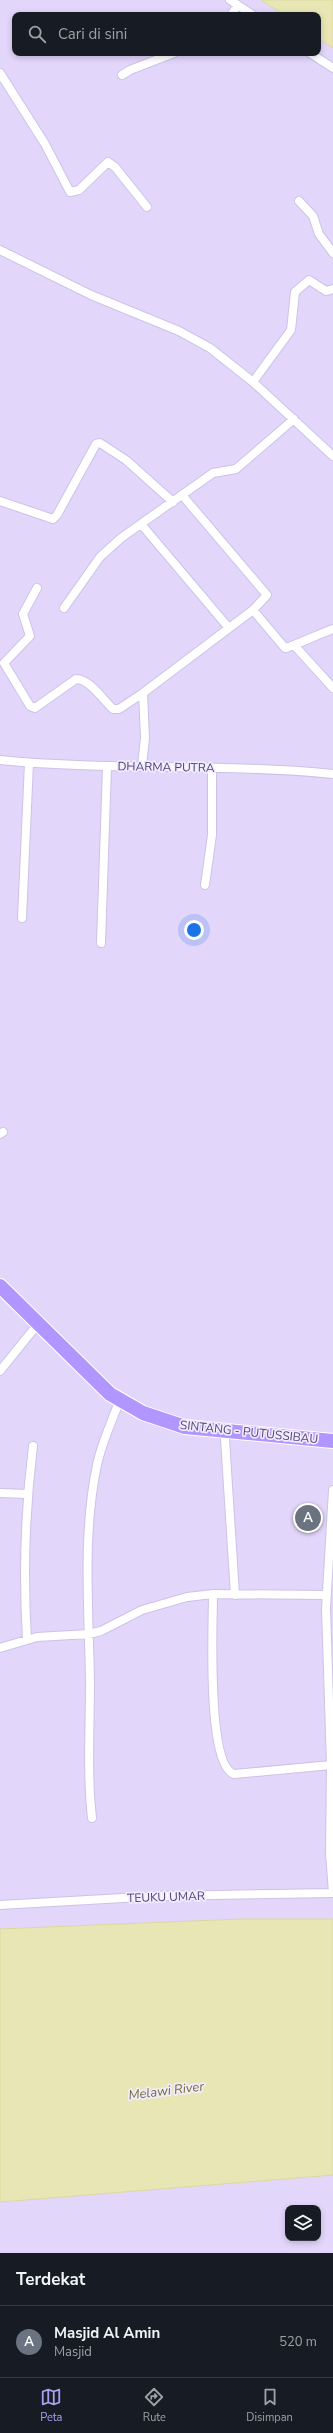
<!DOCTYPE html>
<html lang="id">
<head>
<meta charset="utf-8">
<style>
	body { margin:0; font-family:"Nunito Sans",sans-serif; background:#242831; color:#f1f3f6 }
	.controls { position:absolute; right:12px; bottom:12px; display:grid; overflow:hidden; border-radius:8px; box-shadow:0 2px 6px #0003 }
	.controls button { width:36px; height:36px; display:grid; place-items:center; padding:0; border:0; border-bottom:1px solid #363941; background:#171b24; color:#f1f3f6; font:20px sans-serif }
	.you { position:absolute; left:194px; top:930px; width:14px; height:14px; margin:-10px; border:3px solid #fff; border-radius:50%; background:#1a73e8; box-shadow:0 0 0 6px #1a73e833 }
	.badge { display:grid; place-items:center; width:26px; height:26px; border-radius:50%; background:#a3a2f3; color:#fff; font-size:13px; font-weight:700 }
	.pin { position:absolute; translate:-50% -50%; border:2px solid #fff; box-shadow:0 1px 4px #0006 }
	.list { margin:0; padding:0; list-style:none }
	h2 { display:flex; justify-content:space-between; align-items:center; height:52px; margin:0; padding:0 16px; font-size:17px }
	h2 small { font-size:13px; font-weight:400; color:#9ea1a6 }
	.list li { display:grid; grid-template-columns:26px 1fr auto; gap:12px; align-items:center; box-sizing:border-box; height:72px; padding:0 16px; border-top:1px solid #363941 }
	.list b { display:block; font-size:15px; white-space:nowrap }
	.list p { margin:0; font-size:13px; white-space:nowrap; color:#9ea1a6 }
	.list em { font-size:13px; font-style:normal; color:#9ea1a6 }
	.icon { flex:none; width:22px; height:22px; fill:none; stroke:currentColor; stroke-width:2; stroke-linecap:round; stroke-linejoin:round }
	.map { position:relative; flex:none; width:333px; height:2253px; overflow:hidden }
	.search { position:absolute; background:#171b24; box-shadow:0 2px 6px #0003; left:12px; right:12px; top:12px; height:44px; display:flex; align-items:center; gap:10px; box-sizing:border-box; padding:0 14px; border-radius:8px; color:#9ea1a6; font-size:15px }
	.sheet { height:124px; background:#171b24 }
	nav { display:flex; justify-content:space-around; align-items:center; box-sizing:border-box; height:56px; border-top:1px solid #363941; background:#171b24; font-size:11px; color:#9ea1a6 }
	nav a { display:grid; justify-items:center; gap:2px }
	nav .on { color:#a3a2f3 }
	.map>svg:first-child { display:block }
</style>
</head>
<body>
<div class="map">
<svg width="333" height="2253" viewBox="0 0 333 2253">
	<rect width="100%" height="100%" fill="#eee2fe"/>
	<path fill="#e3d6fb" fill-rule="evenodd" d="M0,0H261L284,15H15V53H318V38L333,48V1919H242L0,1929Z
		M333,2175V2253H0V2202ZM288,2208H318V2238H288Z"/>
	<path fill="#e9e6b5" stroke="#dbd99b" d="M261,0H333V48L318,38V15H284Z
		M242,1919H333V2175L0,2202V1929Z"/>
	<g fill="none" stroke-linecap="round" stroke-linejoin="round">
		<g stroke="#cdc2e8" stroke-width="10">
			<path id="minor" d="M230,0L253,15
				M231,15L238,5
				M310,53L333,68
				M0,73L45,144L70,192L79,190L108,162L115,167L147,207
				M122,75L130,70L174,53
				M299,201L313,216L319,234L333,253
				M0,250L91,295L179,331L210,348L253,382L333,456
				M253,382L291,330L295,292L309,280L326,291L333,289
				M0,501L53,519L57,515L96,444L100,443L126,460L173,502
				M141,524L228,627
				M37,588L23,614L30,636L4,663L30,706L35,708L76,679C90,679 103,700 113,709H119L143,693
				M64,608L100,557L121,538L213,473L236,469L294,419
				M253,610L285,648C290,648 323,632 333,629
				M294,645L333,688
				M0,760C111,771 222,763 333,774
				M142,765L145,738L143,693L253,610L267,595L182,495
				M205,885L212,835V768
				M22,918L29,763
				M101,943L107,767
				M0,1134L3,1132
				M0,1371L33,1330
				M225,1439L235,1595
				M0,1493L27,1494
				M213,1594C213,1622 206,1765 234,1774L331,1765
				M27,1639C23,1574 25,1511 33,1446
				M0,1648L37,1637L89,1634L101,1631L142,1610L187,1597L213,1594L326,1595
				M92,1818C87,1773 90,1728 90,1682C89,1611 82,1535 97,1465C101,1445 110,1426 117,1407
				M333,1893L330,1853L331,1765L326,1609L333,1490
				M0,1905L158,1896L333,1893"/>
		</g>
		<g stroke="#fff" stroke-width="16">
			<path id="trunk" d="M0,1286L110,1394L143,1413L185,1427L333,1441"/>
		</g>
		<use href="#minor" stroke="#fff" stroke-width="8"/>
		<use href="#trunk" stroke="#b096fe" stroke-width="14"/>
	</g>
	<g text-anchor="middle" stroke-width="3.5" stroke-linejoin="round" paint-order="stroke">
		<g font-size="12" fill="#4f4677" stroke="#f2eaff">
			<text transform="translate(166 767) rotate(1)" y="4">DHARMA PUTRA</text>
			<text transform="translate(249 1432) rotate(6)" y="4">SINTANG - PUTUSSIBAU</text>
			<text transform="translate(166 1897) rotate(-2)" y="4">TEUKU UMAR</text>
		</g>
		<g font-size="13" font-style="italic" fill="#6f6e34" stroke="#f2eaff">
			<text transform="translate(166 2090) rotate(-7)" y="5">Melawi River</text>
		</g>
	</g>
</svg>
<div class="controls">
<button><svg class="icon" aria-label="layers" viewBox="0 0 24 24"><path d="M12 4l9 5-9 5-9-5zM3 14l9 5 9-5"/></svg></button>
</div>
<div class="you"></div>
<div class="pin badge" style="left:308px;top:1518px;background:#6b7280">A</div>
<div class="search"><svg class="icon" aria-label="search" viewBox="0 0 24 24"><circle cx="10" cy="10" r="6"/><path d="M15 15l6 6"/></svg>Cari di sini</div>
</div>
<section class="sheet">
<h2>Terdekat<small></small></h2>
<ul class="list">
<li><span class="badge" style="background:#6b7280">A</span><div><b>Masjid Al Amin</b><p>Masjid</p></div><em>520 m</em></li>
</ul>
</section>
<nav>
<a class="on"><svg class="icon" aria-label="map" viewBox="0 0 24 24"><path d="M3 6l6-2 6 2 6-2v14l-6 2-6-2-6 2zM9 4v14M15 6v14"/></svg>Peta</a>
<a><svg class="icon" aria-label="directions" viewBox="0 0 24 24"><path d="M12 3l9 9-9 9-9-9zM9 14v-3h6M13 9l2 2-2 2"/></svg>Rute</a>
<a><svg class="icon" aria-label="saved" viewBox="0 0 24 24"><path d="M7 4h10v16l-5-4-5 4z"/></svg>Disimpan</a>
</nav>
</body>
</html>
